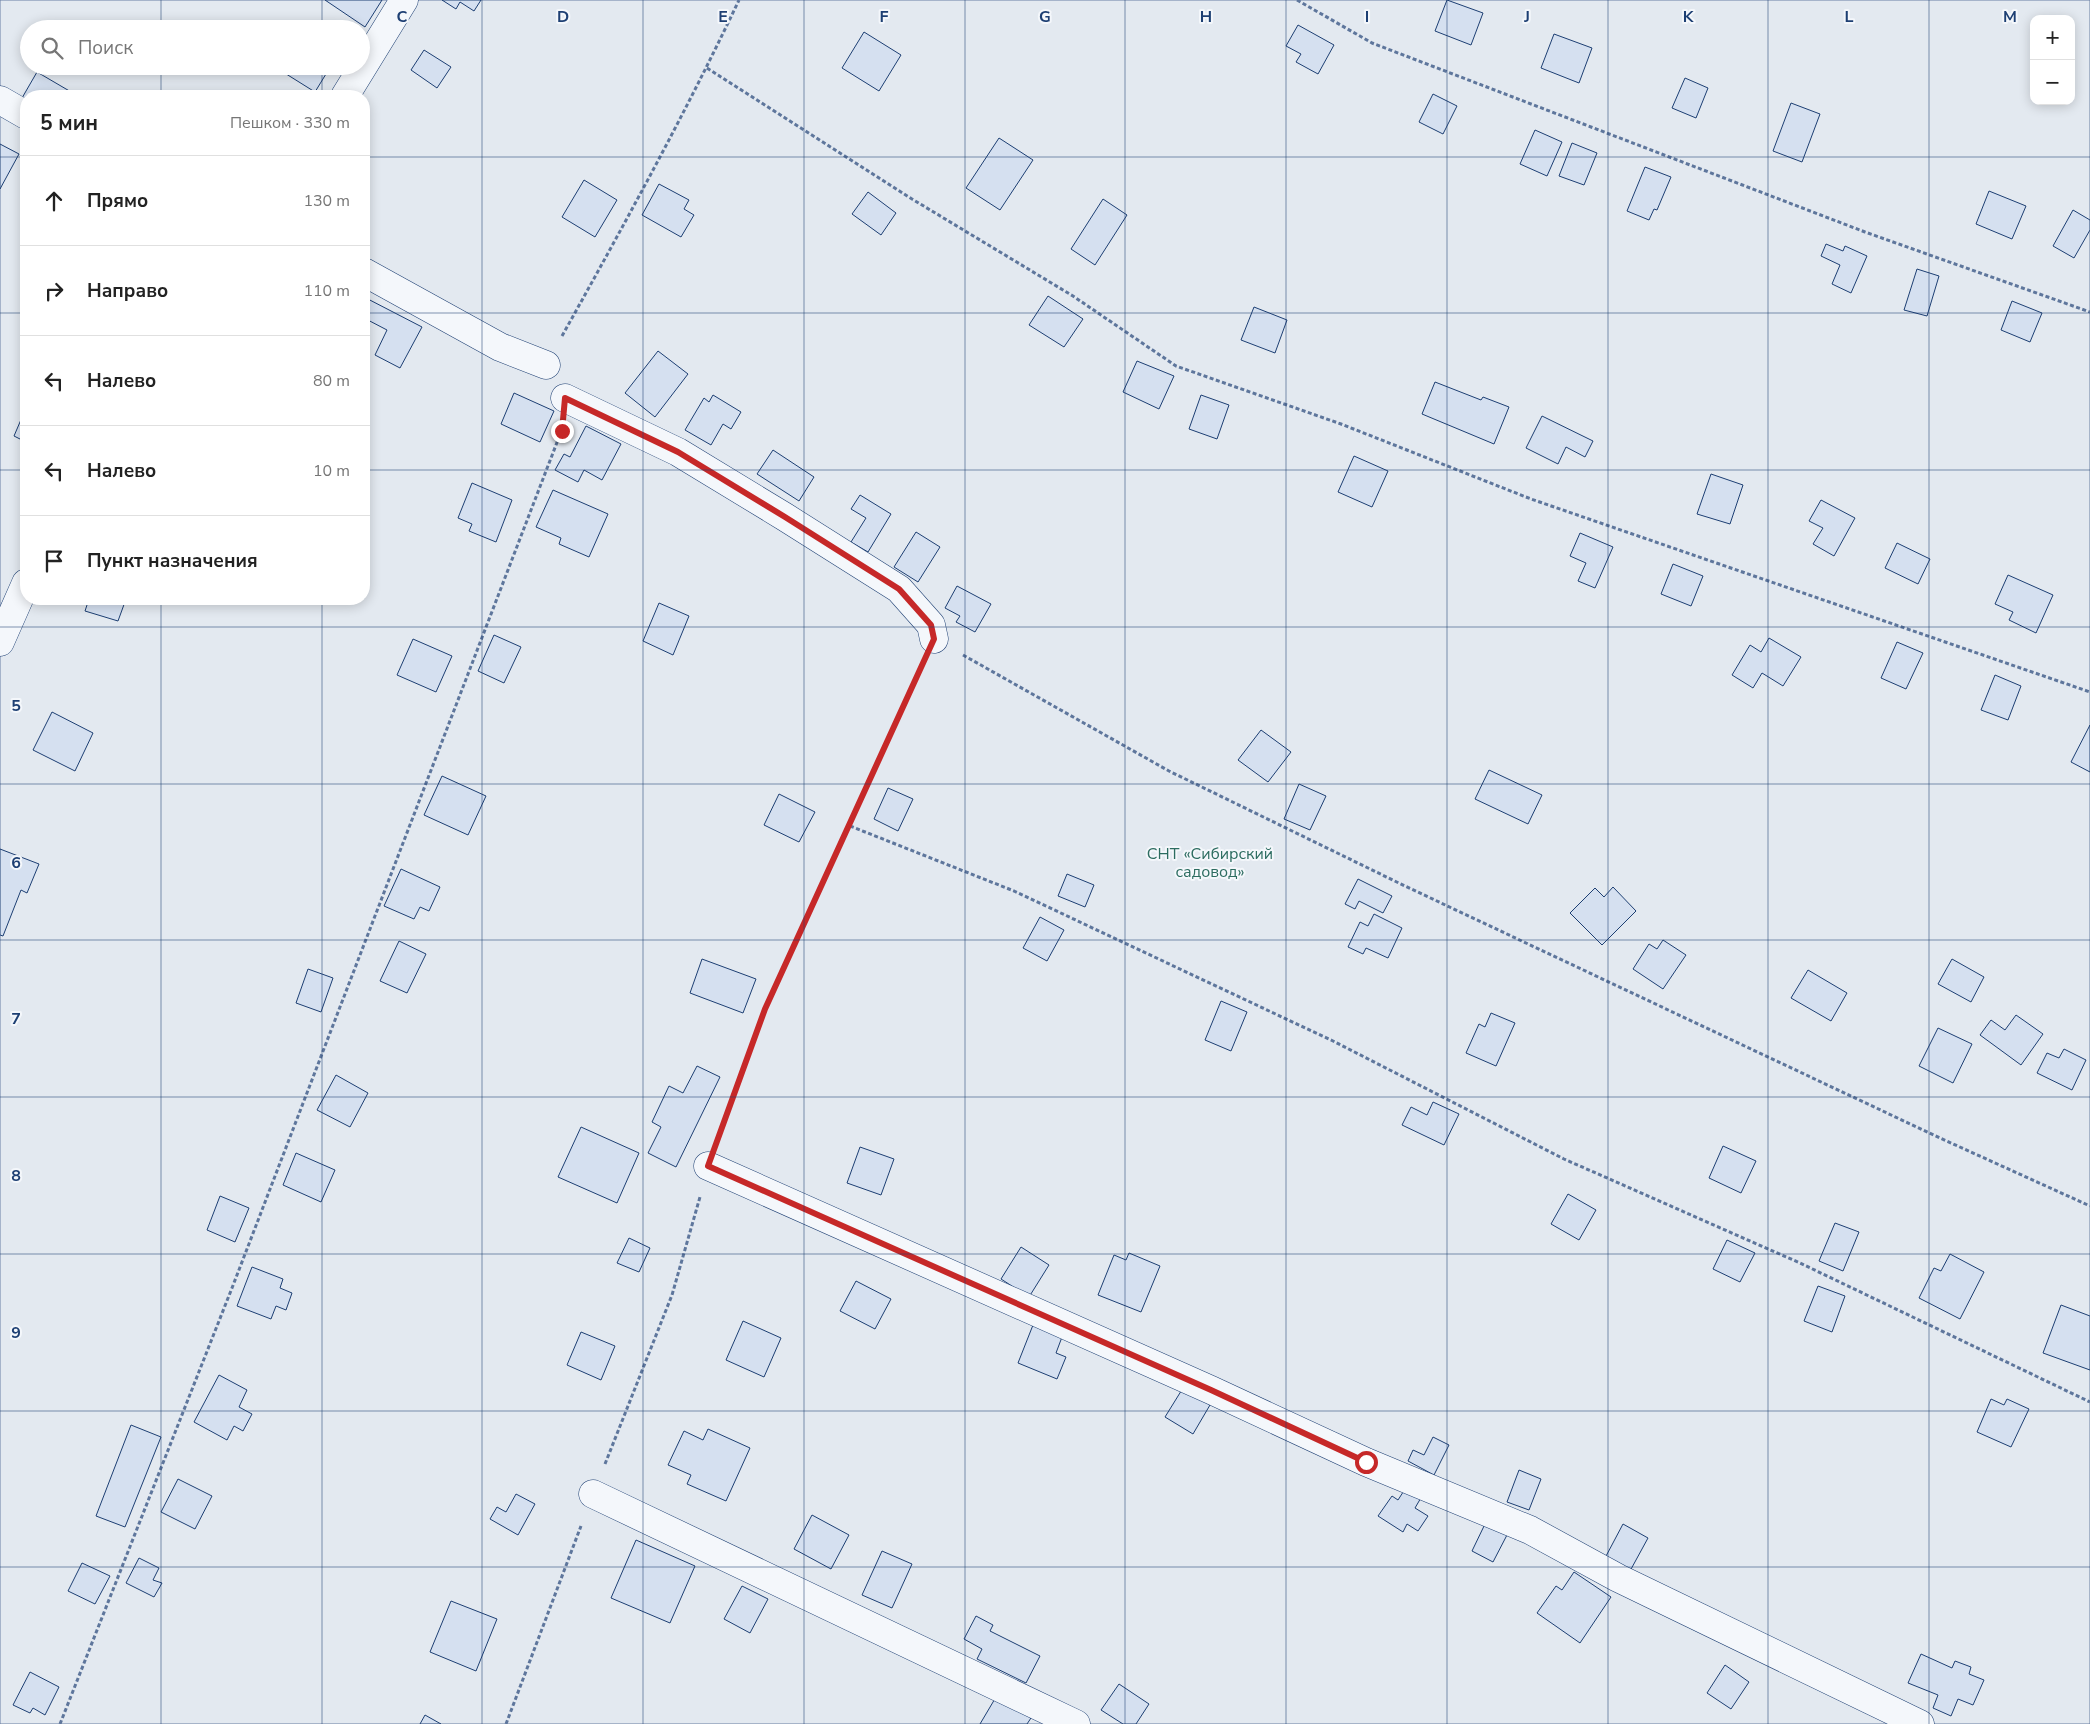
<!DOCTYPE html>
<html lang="ru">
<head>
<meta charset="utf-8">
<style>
	body { margin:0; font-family:"Nunito Sans",sans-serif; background:#f2f2f2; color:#222 }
	.controls { position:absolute; right:15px; top:15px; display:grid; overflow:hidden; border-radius:10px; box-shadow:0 2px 12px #0003 }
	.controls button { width:45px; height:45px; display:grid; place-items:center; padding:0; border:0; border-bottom:1px solid #e0e0e0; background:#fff; color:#222; font:25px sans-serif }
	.stop { position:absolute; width:15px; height:15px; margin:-11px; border:4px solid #c62828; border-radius:50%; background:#fff }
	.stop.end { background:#c62828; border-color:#fff; box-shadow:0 1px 5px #0008 }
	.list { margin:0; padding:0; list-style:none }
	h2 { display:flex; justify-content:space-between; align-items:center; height:65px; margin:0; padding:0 20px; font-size:21px }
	h2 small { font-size:16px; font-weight:400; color:#767676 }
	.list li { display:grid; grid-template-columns:32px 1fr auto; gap:15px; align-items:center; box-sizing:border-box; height:90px; padding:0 20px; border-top:1px solid #e0e0e0 }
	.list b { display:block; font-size:19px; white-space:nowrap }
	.list em { font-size:16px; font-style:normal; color:#767676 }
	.icon { flex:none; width:28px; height:28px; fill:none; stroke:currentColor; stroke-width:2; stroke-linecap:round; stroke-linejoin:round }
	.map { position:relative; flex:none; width:2090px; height:1724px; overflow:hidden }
	.search { position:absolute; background:#fff; box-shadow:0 2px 12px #0003; left:20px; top:20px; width:350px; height:55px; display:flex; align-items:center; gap:12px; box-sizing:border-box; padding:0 18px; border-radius:28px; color:#767676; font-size:19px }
	.panel { position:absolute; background:#fff; box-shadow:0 2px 12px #0003; left:20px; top:90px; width:350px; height:515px; border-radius:20px }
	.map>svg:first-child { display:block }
</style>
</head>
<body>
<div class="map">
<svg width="2090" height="1724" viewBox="0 0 2090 1724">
	<rect width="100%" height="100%" fill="#f4f7fb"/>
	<path fill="#e3e9f0" stroke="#687fa3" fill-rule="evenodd" d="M0,0H2090V1724H0ZM2034,19H2071V101H2034ZM29,29H361V66H29ZM26,96H364V599H26Z"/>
	<path fill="#d5e0f0" stroke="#1d3f73" d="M325,0H382L365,27Z
		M442,0H481L474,11L460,2L456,9Z
		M1447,0L1483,13L1471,45L1435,31Z
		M1298,25L1334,45L1318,74L1296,62L1301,54L1286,46Z
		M864,32L901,55L879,91L842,68Z
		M1554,34L1592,48L1579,83L1541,68Z
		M424,50L451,67L437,88L411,70Z
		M287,66H325L329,69L315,92L283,72Z
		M37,72L78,96H26V101L22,98Z
		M1685,78L1708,88L1696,118L1672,108Z
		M1433,94L1457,106L1443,134L1419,122Z
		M1791,103L1820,114L1802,162L1773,151Z
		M1535,130L1562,142L1547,176L1520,164Z
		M999,138L1033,160L1000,210L966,188Z
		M1572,143L1597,153L1584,185L1559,176Z
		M0,144L19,154L0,189Z
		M1645,167L1671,177L1657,210L1654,209L1649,220L1627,211Z
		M584,180L617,200L595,237L562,217Z
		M659,184L689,200L684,209L694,215L681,237L642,215Z
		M1989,191L2026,206L2012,239L1976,224Z
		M868,192L896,213L881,235L852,214Z
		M1103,199L1127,215L1095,265L1071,249Z
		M2073,210L2090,220V230L2074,258L2053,246Z
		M1826,244L1843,251L1845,246L1867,256L1851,293L1832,284L1840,265L1821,256Z
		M1917,269L1939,276L1927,316L1904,310Z
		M1048,296L1083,319L1064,347L1029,325Z
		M364,297L422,327L400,368L375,355L387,330L364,318Z
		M2012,301L2042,313L2030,342L2001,330Z
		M1254,307L1287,320L1275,353L1241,340Z
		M658,351L688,374L655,417L625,393Z
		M1137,361L1174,376L1159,409L1123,392Z
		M1435,382L1481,400L1483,397L1509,407L1494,444L1422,414Z
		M514,393L554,411L540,442L501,424Z
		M713,395L741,412L731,429L723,424L711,445L685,430L704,398L709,402Z
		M1201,395L1229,405L1217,439L1189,429Z
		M26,408V442L14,436Z
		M1542,416L1593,441L1585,457L1566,447L1558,464L1526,448Z
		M586,426L621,444L602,480L584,470L578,482L555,470L564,454L570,457Z
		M773,450L814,477L799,501L757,474Z
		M1354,456L1388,471L1372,507L1338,492Z
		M1711,474L1743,485L1730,524L1697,514Z
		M472,483L512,500L496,542L469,531L472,524L458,518Z
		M553,490L608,514L589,557L559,544L561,538L536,527Z
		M860,495L891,514L868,552L851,542L866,518L851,509Z
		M1821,500L1855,518L1834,556L1813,544L1823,528L1809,521Z
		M916,532L940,547L918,582L894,567Z
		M1580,533L1613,547L1595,588L1578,581L1586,563L1570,556Z
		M1897,543L1930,559L1918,584L1885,568Z
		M1673,564L1703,576L1691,606L1661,594Z
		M2008,575L2053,595L2036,633L2009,620L2013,612L1995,604Z
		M957,586L991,604L975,632L956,622L960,616L945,608Z
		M89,599H126L118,621L85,611Z
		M659,603L689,616L673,655L643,641Z
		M494,635L521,647L504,683L478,671Z
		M1769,638L1801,657L1783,686L1762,673L1753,688L1732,675L1750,645L1761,652Z
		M413,639L452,656L436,692L397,675Z
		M1897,642L1923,653L1906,689L1881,678Z
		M1995,675L2021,686L2008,720L1981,710Z
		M52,712L93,733L75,771L33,750Z
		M2090,725V772L2071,762Z
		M1261,730L1291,752L1268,782L1238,760Z
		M1489,770L1542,795L1528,824L1475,799Z
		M442,776L486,796L468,835L424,815Z
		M1299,784L1326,796L1310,830L1284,819Z
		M888,788L913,799L898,831L874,819Z
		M779,794L815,812L799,842L764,825Z
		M0,849L39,864L27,893L21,890L3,936L0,935Z
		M401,869L440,887L429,911L420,907L414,919L384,906Z
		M1067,874L1094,885L1085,907L1058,896Z
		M1358,879L1392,896L1383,913L1359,901L1355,909L1345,904Z
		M1613,887L1636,911L1602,945L1570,913L1595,888L1604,897Z
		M1374,914L1402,928L1388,958L1366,948L1363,954L1348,947L1360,922L1368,926Z
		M1040,917L1064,930L1047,961L1023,948Z
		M1663,940L1686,955L1663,989L1633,969L1649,944L1657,949Z
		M399,941L426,954L407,993L380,981Z
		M702,959L756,979L743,1013L690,993Z
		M1952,959L1984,977L1971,1002L1938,984Z
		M308,969L333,978L321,1012L296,1003Z
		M1808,970L1847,993L1831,1021L1791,998Z
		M1221,1001L1247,1012L1231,1051L1205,1040Z
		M1491,1013L1515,1023L1496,1066L1466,1053L1479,1024L1485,1027Z
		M2016,1015L2043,1034L2021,1065L1980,1035L1991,1020L2005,1030Z
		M1938,1028L1972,1044L1953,1083L1919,1066Z
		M2064,1049L2086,1060L2072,1090L2037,1073L2047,1053L2059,1058Z
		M697,1066L720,1077L676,1167L648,1153L661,1127L652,1122L669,1086L683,1093Z
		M336,1075L368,1093L350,1127L317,1110Z
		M1433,1102L1459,1114L1444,1145L1402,1125L1411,1107L1427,1115Z
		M581,1127L639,1153L617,1203L558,1177Z
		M1723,1146L1756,1161L1741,1193L1709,1178Z
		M860,1147L894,1159L881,1195L847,1183Z
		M296,1153L335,1170L321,1202L283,1185Z
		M1568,1194L1596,1210L1579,1240L1551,1224Z
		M220,1196L249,1208L235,1242L207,1230Z
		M1835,1223L1859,1232L1843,1271L1819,1261Z
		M629,1238L650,1248L639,1272L617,1263Z
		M1727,1240L1755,1253L1740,1282L1713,1269Z
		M1021,1247L1049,1265L1029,1297L1001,1279Z
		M1129,1253L1160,1266L1141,1312L1098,1295L1114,1255L1126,1260Z
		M1950,1254L1984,1272L1960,1319L1919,1298L1934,1268L1941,1271Z
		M252,1267L283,1279L280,1288L292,1293L286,1310L276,1306L271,1319L237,1306Z
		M856,1281L891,1299L875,1329L840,1311Z
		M1818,1286L1845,1296L1832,1332L1804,1321Z
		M2061,1305L2090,1316V1370L2043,1353Z
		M743,1321L781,1338L764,1377L726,1360Z
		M1033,1325L1062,1337L1056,1353L1066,1357L1057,1379L1018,1363Z
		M581,1332L615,1346L601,1380L567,1365Z
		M219,1375L247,1390L239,1407L252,1414L243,1431L234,1426L227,1440L194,1422Z
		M1183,1388L1210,1405L1193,1434L1165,1417Z
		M1991,1399L2004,1405L2007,1399L2029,1409L2011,1447L1977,1432Z
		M131,1425L161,1437L125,1527L96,1516Z
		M708,1429L750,1448L726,1501L687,1484L691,1475L668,1465L684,1431L703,1440Z
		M1433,1437L1449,1445L1434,1475L1408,1461L1413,1450L1424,1455Z
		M1519,1470L1541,1479L1529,1510L1507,1502Z
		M178,1479L212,1496L195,1529L161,1512Z
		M1407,1486L1422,1496L1415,1508L1428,1516L1418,1531L1407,1524L1403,1532L1378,1516L1392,1496L1398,1500Z
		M516,1494L535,1504L518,1535L490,1519L497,1507L506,1512Z
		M812,1515L849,1535L831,1569L794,1549Z
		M1485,1524L1507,1535L1493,1562L1472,1551Z
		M1623,1524L1648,1538L1630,1571L1605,1558Z
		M636,1540L695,1566L670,1623L611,1598Z
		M882,1551L912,1564L892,1608L862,1595Z
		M139,1558L159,1568L153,1580L162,1583L154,1597L126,1583Z
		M82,1563L110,1576L95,1604L68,1591Z
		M1574,1572L1611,1597L1580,1643L1537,1613L1556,1586L1562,1590Z
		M742,1586L768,1599L750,1633L724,1619Z
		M451,1601L497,1619L476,1671L430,1652Z
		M976,1616L993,1625L990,1631L1040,1656L1026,1683L977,1659L982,1649L964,1639Z
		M1921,1654L1952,1668L1955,1661L1971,1667L1969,1674L1984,1680L1973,1705L1958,1699L1951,1716L1933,1708L1938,1695L1908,1683Z
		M1725,1665L1749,1682L1731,1709L1707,1693Z
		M30,1672L59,1687L45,1715L33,1708L30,1713L13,1705Z
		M1119,1684L1149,1704L1136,1724H1123L1101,1710Z
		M996,1697L1031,1718L1027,1724H980Z
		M425,1715L441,1724H420Z"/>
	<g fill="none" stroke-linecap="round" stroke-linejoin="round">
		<g stroke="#1d3f73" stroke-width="29">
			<path id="minor" d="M345,96L404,0
				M0,100L26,115
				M364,272L500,347L546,365
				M565,398L678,452L785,517L899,589L931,625L934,639
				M0,642L26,583
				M708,1166L1211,1390L1366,1462L1530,1530L1618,1578L1920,1724
				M593,1494L1076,1724"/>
		</g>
		<path stroke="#5e769c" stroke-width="3" stroke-dasharray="4 2.5" stroke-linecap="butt" d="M1297,0L1372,43L1865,232L2090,312
			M707,68L912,199L1073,296L1176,366L1341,424L1531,499L2090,692
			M562,336C624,225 685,114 739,0
			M963,655L1169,771L1405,886L1940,1138L2090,1206
			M850,826L1014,891L1333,1041L1564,1159L1800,1263L2090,1402
			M719,1136L765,1009L920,669
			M605,1464L672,1295L700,1197
			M60,1724L232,1288L561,432
			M506,1724L581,1526"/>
		<use href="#minor" stroke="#f4f7fb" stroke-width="28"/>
	</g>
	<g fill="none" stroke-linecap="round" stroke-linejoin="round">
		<path stroke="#c62828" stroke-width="6" d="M562,431L565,398L678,452L785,517L899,589L931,625L934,639L765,1009L708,1166L1211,1390L1366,1462"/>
	</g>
	<path fill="none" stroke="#1d3f73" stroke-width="1" stroke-opacity="0.55" d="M161,0V29M322,0V29M482,0V1724M643,0V1724M804,0V1724M965,0V1724M1125,0V1724M1286,0V1724M1447,0V1724M1608,0V1724M1768,0V1724M1929,0V1724M161,66V96M322,66V96M0,157H26M364,157H2090M0,313H26M364,313H2090M0,470H26M364,470H2090M161,599V1724M322,599V1724M0,627H2090M0,784H2090M0,940H2090M0,1097H2090M0,1254H2090M0,1411H2090M0,1567H2090"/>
	<g text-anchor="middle" stroke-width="4" stroke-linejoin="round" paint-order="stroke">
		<g font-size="16" fill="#2c6c60" stroke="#f4f7fb">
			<text x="1210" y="859">СНТ «Сибирский<tspan x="1210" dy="18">садовод»</tspan></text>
		</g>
	</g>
	<g font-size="16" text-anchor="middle" font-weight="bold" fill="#1d3f73" stroke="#f4f7fb" stroke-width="4" stroke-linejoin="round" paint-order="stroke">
		<text x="402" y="22">C</text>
		<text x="563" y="22">D</text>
		<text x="723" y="22">E</text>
		<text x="884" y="22">F</text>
		<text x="1045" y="22">G</text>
		<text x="1206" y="22">H</text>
		<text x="1367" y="22">I</text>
		<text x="1527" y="22">J</text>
		<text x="1688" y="22">K</text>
		<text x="1849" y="22">L</text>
		<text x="2010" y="22">M</text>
		<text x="16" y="711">5</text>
		<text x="16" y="868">6</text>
		<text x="16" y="1024">7</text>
		<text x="16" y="1181">8</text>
		<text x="16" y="1338">9</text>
	</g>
</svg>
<div class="controls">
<button>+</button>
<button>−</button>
</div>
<div class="stop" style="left:1366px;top:1462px"></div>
<div class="stop end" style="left:562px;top:431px"></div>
<div class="search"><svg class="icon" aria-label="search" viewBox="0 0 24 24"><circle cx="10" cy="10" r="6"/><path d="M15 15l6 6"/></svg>Поиск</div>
<section class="panel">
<h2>5 мин<small>Пешком · 330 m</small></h2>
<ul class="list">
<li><svg class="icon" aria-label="ahead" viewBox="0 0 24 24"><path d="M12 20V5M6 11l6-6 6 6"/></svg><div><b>Прямо</b></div><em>130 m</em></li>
<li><svg class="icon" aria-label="right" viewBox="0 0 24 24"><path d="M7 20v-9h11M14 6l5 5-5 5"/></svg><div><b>Направо</b></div><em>110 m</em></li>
<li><svg class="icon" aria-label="left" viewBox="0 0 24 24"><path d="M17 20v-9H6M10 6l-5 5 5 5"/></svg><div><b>Налево</b></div><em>80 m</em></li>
<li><svg class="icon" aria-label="left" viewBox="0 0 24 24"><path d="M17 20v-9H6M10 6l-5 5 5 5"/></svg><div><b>Налево</b></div><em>10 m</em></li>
<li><svg class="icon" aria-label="arrive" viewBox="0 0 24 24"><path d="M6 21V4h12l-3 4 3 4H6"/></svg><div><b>Пункт назначения</b></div></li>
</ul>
</section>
</div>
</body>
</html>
